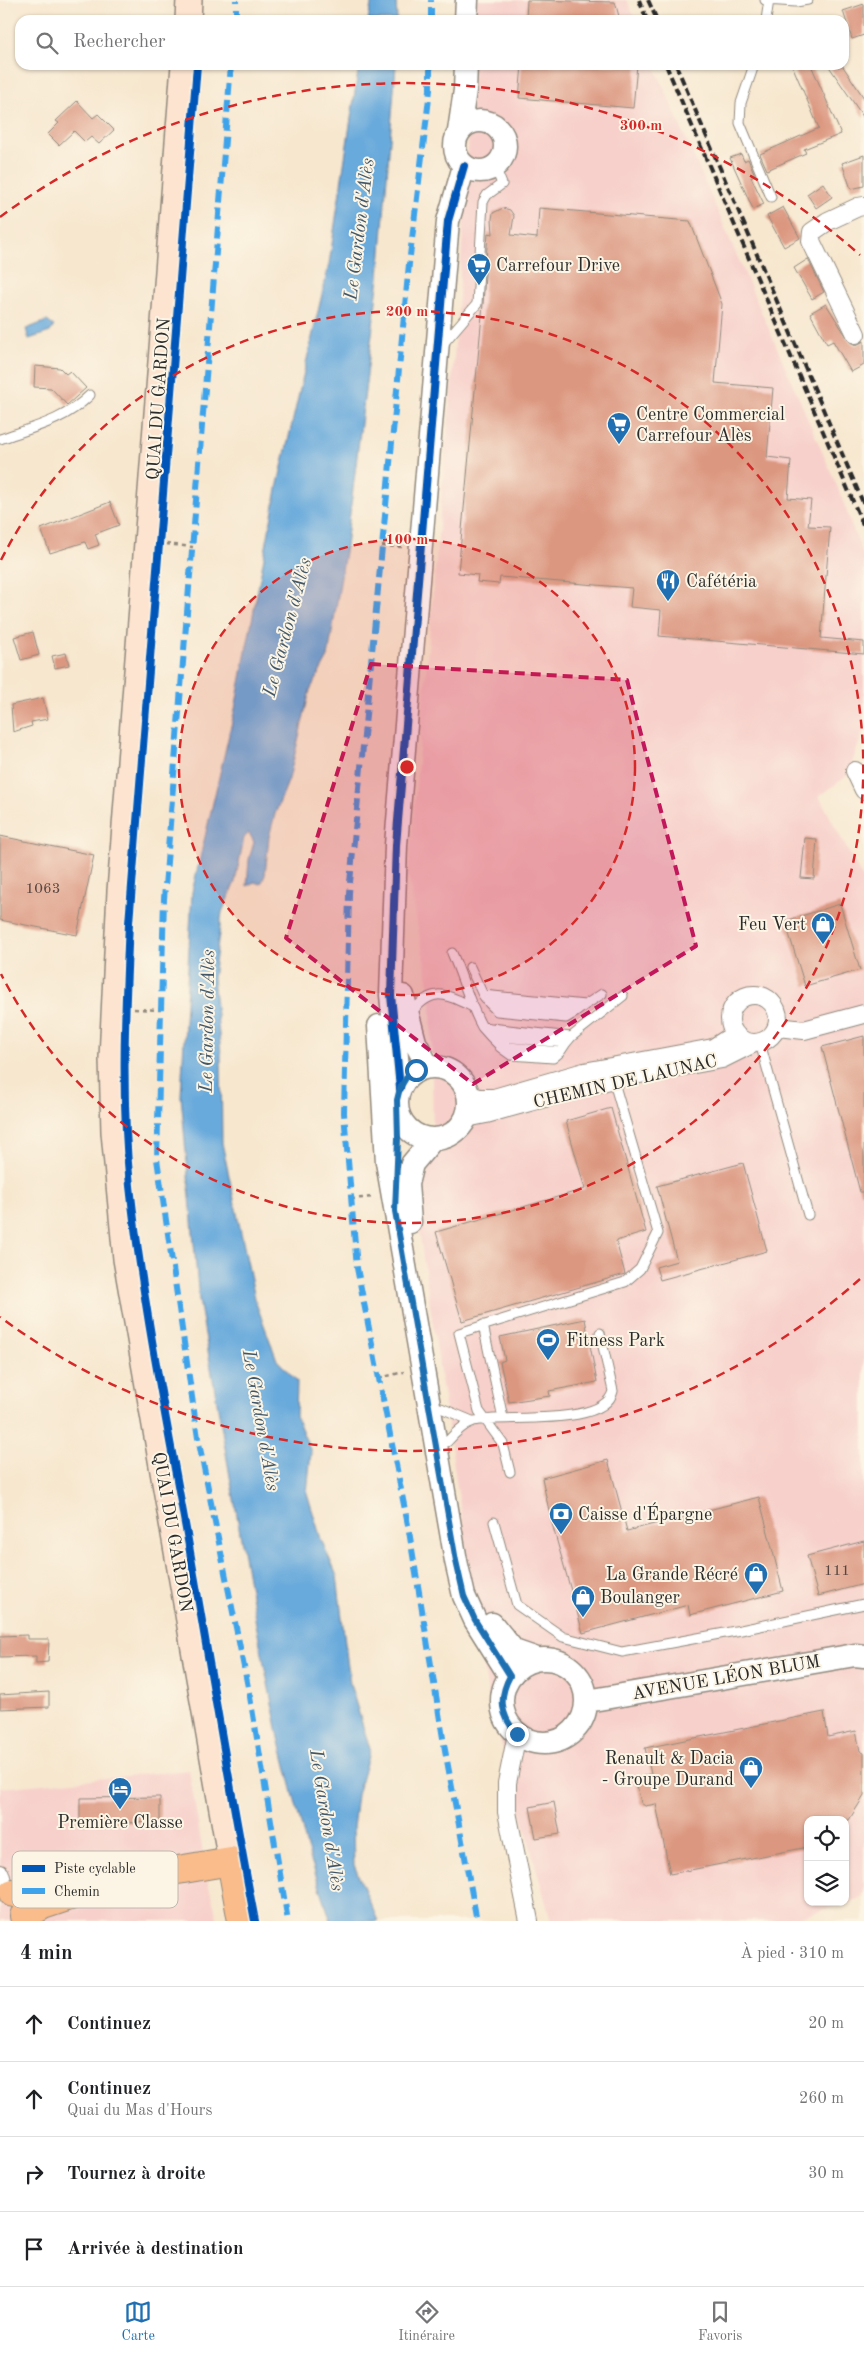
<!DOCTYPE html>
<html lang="fr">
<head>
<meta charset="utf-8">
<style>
	body { margin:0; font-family:"Old Standard TT",serif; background:#f6f6f6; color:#202124 }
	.controls { position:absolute; right:15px; bottom:15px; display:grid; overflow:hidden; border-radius:10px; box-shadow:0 1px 4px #0004 }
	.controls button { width:45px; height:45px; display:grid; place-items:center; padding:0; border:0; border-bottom:1px solid #e0e0e0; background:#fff; color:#202124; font:25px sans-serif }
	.stop { position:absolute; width:15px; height:15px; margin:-11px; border:4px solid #1f6fb2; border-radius:50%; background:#fff }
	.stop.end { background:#1f6fb2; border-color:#fff; box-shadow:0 1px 5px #0008 }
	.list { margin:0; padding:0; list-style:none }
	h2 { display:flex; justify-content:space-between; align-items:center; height:65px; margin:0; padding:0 20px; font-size:21px }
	h2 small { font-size:16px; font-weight:400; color:#757577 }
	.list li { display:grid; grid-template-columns:32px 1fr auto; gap:15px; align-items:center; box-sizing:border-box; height:75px; padding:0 20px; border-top:1px solid #e0e0e0 }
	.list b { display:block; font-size:19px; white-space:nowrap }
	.list p { margin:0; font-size:16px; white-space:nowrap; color:#757577 }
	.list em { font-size:16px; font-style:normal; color:#757577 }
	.icon { flex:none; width:28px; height:28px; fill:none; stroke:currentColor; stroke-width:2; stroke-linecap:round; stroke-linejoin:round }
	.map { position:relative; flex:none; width:864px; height:1921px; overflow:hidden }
	.search { position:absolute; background:#fff; box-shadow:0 1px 4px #0004; left:15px; right:15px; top:15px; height:55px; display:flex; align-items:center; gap:12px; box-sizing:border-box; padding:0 18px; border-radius:15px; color:#757577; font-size:19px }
	.sheet { height:365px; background:#fff }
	nav { display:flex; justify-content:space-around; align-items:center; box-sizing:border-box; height:70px; border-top:1px solid #e0e0e0; background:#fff; font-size:14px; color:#757577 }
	nav a { display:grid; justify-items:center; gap:2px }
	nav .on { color:#1f6fb2 }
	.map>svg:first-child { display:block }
</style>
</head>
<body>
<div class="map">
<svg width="864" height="1921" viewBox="0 0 864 1921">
	<rect width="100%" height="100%" fill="#fcf5e5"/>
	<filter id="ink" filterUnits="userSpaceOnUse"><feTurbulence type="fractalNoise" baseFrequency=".02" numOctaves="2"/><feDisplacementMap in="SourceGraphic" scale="10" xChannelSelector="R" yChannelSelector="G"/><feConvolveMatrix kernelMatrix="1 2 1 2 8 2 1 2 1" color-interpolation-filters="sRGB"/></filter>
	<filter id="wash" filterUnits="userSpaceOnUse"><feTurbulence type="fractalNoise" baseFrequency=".0096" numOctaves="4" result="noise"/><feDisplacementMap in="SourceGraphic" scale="20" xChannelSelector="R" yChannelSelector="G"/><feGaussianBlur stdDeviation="1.12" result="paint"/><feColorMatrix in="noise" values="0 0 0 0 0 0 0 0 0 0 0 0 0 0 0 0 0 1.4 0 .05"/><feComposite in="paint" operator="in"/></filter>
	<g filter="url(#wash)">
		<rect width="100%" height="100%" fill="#f7e7cf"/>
		<path fill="#f7d0cb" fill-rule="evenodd" d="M475,0H627L635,20H475Z
			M473,65H654L838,488L864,558V730L847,776L819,796L864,881V1894L860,1899L784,1921H551L488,1695L412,1183L433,1139L431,996L408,875L458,311ZM808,1820H845V1902H808Z
			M189,1770L208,1883L218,1921H0V1788Z"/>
		<path fill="#69aadc" stroke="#4a6a84" d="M372,0H396L397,20H368Z
			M359,65H396L379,277L346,546L328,657L310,690L289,779L275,814L269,837L265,875L261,884L254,882L247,886L249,859L254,842L249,833L244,838L235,882L222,912L213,978L221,1053L222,1143L256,1303L277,1360L297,1381L296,1416L311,1452L307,1493L321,1539L337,1576L350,1684L370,1749L357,1795L353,1828L354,1865L378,1921H331L307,1848L279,1738L256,1624L199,1300L181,1096L192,892L235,709L278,484L329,264Z
			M47,321L54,326L50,332L29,339L26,329Z"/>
		<g id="blocks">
			<path fill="#dc9780" d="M527,0L615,2L620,20H526Z
				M864,4V35L852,39L843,11Z
				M522,65H637L633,108L519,98Z
				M792,65H811L841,134L804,149L806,153L767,170L760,154L819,128Z
				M828,65H842L864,98V118Z
				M77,101L93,118L98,114L114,130L99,144L91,137L85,142L74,131L59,145L48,134L59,123L56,121Z
				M741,154L744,161L748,159L755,175L751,177L764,204L753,209L730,158Z
				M864,155V186L851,189L842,163Z
				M823,183L832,197L816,208L807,194Z
				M783,207L800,238L784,247L767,216Z
				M503,208L510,210L514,216L511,235L537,238L539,208L690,221L722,304L715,383L773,388L767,457L791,460L788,498L811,500L808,526L830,527L821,638L864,642V654L659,636L661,610L630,607L632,588L500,577L499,584L477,582L478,575L458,573L483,304L488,233L493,234L492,219L493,213Z
				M808,259L824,292L812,299L794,268Z
				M826,304L850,342L856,345L864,341V365L851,372L833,341L827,344L810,313Z
				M35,366L60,368L66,374L70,371L86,388L67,405L51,388L34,387Z
				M110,502L119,525L95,534L99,545L88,549L85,542L50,553L41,529Z
				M33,632L39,655L21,660L14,637Z
				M66,653L69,665L55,668L52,656Z
				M43,698L48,719L31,722L32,726L13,732L11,705Z
				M0,836L94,855L77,935L0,920Z
				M805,838L817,839L814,879L801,878Z
				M840,904L860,970L805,986L785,921Z
				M864,1036V1192H860L822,1047Z
				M611,1108L646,1232L616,1241L625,1274L462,1321L436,1232L585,1189L566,1121Z
				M743,1163L767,1251L660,1280L656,1267L677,1261L657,1186Z
				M585,1319L597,1382L549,1391L550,1396L509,1402L500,1362L505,1360L500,1337Z
				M608,1460L627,1531L759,1497L783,1591L690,1615L688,1605L583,1633L551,1520L542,1478Z
				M864,1541V1584L818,1596L807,1556Z
				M27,1635V1639H49L48,1662L36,1663V1656L0,1657V1636Z
				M49,1692V1707L0,1709V1695Z
				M824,1712L828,1737L856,1731L860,1751L864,1753V1796L849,1820H808V1847L670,1874L656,1804L645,1806L641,1803L636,1781L640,1777L651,1774L645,1748Z
				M160,1797V1822L80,1824V1798Z
				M554,1802L560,1834L536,1838L530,1807Z"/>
		</g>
	</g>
	<g filter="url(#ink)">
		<use href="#blocks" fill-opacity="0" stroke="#91897d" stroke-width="1"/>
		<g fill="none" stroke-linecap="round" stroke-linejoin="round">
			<g stroke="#91897d" stroke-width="11">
				<path id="service" d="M765,0L796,2L808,0
					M766,20L769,0
					M754,65L741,103L740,123L771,197
					M442,345L477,304L483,202L487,195L502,184L495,167
					M0,439C34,427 64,421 90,395
					M452,953C463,978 469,1003 482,1027L571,1037L623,996
					M470,967L483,995L585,1005L602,994
					M483,995L489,1003L576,1012L585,1005
					M489,1003L497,1011L566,1018L576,1012
					M411,1013C432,987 443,993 471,1006
					M482,1027L490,1036L566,1043L571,1037
					M490,1036L500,1046L560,1052L566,1043
					M760,1043L808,1215
					M500,1047L511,1055L553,1058L560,1052
					M483,1325L503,1418
					M441,1408L472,1421
					M447,1442C454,1434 464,1424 474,1421C503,1414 605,1428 613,1391L600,1333
					M510,1472L503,1444L479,1411L459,1333L625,1282L640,1269L658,1233L613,1079
					M494,1522L517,1605L563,1637L622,1652L741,1630L864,1604"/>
			</g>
			<g stroke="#91897d" stroke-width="20">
				<path id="minor" d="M856,334L811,241L812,232L828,221L858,207L864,206
					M855,771L864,790
					M730 1019a24 24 0 1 1 48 0a24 24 0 1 1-48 0Z
					M778,1027L804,1030L864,1014
					M468,1094L479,1098H494L584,1072L713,1048L735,1034
					M466,1118L486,1114L613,1079L722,1059L752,1044
					M517,1734L507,1783V1812L529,1921
					M0,1874L4,1888"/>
			</g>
			<g stroke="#91897d" stroke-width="25">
				<path id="tertiary" d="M466,20L467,0
					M455 146a25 25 0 1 1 50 0a25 25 0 1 1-50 0Z
					M459,131L465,90L466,65
					M403,996L415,1042L428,1067
					M379,1026L387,1162L456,1561L464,1596L475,1620L510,1676
					M397 1103a36 36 0 1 1 72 0a36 36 0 1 1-72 0Z
					M400,1088L391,995L396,845L448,221L464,166
					M410,1222L407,1184L412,1164L433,1139
					M492,1624L514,1651L537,1659
					M502 1701a42 42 0 1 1 84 0a42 42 0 1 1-84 0Z
					M587,1701L855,1655L864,1656"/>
			</g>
			<g stroke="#91897d" stroke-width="28">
				<path id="secondary" d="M188,20L189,0
					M184,65L120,891L112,1058L114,1132L126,1259L231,1861"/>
			</g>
			<g stroke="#91897d" stroke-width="30">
				<path id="primary" d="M13,1893L77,1884L101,1883L231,1861L242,1921
					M24,1916L43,1905L70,1896"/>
			</g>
			<path stroke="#91897d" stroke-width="2.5" stroke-dasharray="4 4" stroke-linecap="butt" d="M166,544L193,547
				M382,546L402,547
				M134,1009L161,1010
				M351,1199L373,1197
				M379,1378L404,1372"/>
			<use href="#service" stroke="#fff" stroke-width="9"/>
			<use href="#minor" stroke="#fff" stroke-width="18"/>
			<use href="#tertiary" stroke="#fff" stroke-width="22"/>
			<use href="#secondary" stroke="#fde4d0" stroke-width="25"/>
			<use href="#primary" stroke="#f9bc8a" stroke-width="28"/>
			<path stroke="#2b2b2b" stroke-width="4" stroke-dasharray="8 4" stroke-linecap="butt" d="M639,0L647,20
				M648,0L657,20
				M666,65L864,527
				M676,65L864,505"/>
			<path stroke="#3ea3eb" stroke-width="6" stroke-dasharray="12 6" stroke-linecap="butt" d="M236,20V0
				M431,20V0
				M231,65L164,899L157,1159L198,1438L250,1697L288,1921
				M430,65V90L409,264L349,893L344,1113L357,1268L408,1525L445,1750L477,1921"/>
			<g stroke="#fcf5e5" stroke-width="11">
				<path id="cycleway" d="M197,65L129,923C125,1010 121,1098 130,1186C143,1307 168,1427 189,1546C211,1671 231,1796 255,1921
					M400,1088L391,995L396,845L448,221L464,166"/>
			</g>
			<use href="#cycleway" stroke="#0057b8" stroke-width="8"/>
		</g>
	</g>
	<g fill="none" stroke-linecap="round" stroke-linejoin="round" filter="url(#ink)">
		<path stroke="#1f6fb2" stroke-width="6" d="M416,1070L406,1078L400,1088L397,1100L398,1138L395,1211L456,1561L464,1596L475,1620L510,1676C498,1698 501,1716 517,1734"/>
	</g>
	<path fill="#c2185b" fill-opacity="0.2" stroke="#c2185b" stroke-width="4" stroke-dasharray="10 6" stroke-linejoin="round" d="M371,664L627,680L696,946L473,1084L286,938Z"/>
	<circle cx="407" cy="767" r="228" fill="#d62828" fill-opacity=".12"/>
	<g fill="none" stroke="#d62828" stroke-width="2.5" stroke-dasharray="9 6">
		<circle cx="407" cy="767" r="228"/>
		<path d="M1 560A456 456 0 1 1 1 974"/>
		<path d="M860 1279A684 684 0 0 1 0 1317M0 217A684 684 0 0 1 860 255"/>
	</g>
	<defs>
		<g id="supermarket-pin" transform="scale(1.25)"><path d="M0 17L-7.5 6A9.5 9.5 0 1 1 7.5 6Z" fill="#1f6fb2" stroke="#fcf5e5"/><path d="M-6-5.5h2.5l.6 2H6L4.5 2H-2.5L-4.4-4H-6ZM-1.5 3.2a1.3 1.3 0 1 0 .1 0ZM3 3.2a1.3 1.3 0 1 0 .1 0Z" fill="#fff"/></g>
		<g id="restaurant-pin" transform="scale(1.25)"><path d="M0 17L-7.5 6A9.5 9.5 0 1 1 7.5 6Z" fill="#1f6fb2" stroke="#fcf5e5"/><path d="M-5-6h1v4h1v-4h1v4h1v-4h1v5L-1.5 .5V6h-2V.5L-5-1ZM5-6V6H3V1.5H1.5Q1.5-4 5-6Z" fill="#fff"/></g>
		<g id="shop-pin" transform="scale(1.25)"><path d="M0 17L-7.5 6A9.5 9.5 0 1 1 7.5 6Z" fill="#1f6fb2" stroke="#fcf5e5"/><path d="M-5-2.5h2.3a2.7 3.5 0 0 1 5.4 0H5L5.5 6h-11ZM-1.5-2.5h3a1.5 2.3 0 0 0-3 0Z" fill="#fff"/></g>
		<g id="stadium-pin" transform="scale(1.25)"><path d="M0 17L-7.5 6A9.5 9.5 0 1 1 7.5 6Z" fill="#1f6fb2" stroke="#fcf5e5"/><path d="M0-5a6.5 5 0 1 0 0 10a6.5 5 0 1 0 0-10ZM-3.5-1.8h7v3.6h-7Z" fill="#fff"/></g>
		<g id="bank-pin" transform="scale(1.25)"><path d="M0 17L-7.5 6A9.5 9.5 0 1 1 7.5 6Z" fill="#1f6fb2" stroke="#fcf5e5"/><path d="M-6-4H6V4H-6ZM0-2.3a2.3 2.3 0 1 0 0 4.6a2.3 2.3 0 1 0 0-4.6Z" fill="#fff"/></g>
		<g id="hotel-pin" transform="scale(1.25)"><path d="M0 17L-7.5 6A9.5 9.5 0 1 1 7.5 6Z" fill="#1f6fb2" stroke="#fcf5e5"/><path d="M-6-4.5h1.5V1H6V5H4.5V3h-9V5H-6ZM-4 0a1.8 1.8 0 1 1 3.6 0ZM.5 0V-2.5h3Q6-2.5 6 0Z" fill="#fff"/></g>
	</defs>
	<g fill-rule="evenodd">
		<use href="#supermarket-pin" x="479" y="265"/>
		<use href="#supermarket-pin" x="619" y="424"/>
		<use href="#restaurant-pin" x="668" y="581"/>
		<use href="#shop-pin" x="823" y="924"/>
		<use href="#stadium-pin" x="548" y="1340"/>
		<use href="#bank-pin" x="561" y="1514"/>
		<use href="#shop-pin" x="756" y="1574"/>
		<use href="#shop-pin" x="583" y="1597"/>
		<use href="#shop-pin" x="751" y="1768"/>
		<use href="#hotel-pin" x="120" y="1789"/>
	</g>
	<g text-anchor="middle" stroke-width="4" stroke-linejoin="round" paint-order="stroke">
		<g font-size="15" fill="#574640">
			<text x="43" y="893">1063</text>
			<text x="837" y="1575">111</text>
		</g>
		<g font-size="18" fill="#2b2b2b" stroke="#fcf5e5" text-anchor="start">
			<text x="496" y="271">Carrefour Drive</text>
			<text x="636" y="420">Centre Commercial<tspan x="636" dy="21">Carrefour Alès</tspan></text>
			<text x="686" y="587">Cafétéria</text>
			<text x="806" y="930" text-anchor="end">Feu Vert</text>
			<text x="566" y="1346">Fitness Park</text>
			<text x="578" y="1520">Caisse d'Épargne</text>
			<text x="738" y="1580" text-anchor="end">La Grande Récré</text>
			<text x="600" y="1603">Boulanger</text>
			<text x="734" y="1764" text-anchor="end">Renault &amp; Dacia<tspan x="734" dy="21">- Groupe Durand</tspan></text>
			<text x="120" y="1828" text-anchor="middle">Première Classe</text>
		</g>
		<g font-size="18" fill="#2b2b2b" stroke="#fcf5e5">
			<text transform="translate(158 399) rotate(-86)" y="6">QUAI DU GARDON</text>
			<text transform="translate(625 1081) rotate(-13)" y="6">CHEMIN DE LAUNAC</text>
			<text transform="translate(173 1532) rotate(80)" y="6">QUAI DU GARDON</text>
			<text transform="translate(726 1677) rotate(-10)" y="6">AVENUE LÉON BLUM</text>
		</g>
		<g font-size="19" font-style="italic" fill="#415769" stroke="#fcf5e5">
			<text transform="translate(358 229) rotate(-83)" y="7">Le Gardon d'Alès</text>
			<text transform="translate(286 627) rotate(-75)" y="7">Le Gardon d'Alès</text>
			<text transform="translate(206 1021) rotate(-89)" y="7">Le Gardon d'Alès</text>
			<text transform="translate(262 1420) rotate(80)" y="7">Le Gardon d'Alès</text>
			<text transform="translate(328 1820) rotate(81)" y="7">Le Gardon d'Alès</text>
		</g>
	</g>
	<rect x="12" y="1851" width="166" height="57" rx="8" fill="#fcf5e5" stroke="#bdb8ad" stroke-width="1"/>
	<rect x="22" y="1865" width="23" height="7" fill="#0057b8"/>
	<rect x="22" y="1888" width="23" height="6" fill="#3ea3eb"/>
	<g font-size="14" fill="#2b2b2b">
		<text x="54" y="1873">Piste cyclable</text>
		<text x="54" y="1896">Chemin</text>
	</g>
	<circle cx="407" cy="767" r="8" fill="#d62828" stroke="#fcf5e5" stroke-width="2.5"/>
	<g font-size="15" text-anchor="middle" font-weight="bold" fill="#d62828" stroke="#fcf5e5" stroke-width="4" stroke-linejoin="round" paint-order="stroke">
		<text x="641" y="130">300 m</text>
		<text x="407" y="316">200 m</text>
		<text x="407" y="544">100 m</text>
	</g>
</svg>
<div class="controls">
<button><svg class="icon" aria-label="locate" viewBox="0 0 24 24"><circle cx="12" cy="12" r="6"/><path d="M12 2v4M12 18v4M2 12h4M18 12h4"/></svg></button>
<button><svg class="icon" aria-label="layers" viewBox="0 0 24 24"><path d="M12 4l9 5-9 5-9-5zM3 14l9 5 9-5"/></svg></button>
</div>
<div class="stop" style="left:416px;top:1070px"></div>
<div class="stop end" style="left:517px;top:1734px"></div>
<div class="search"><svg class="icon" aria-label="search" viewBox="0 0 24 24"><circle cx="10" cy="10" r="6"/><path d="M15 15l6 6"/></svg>Rechercher</div>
</div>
<section class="sheet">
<h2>4 min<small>À pied · 310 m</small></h2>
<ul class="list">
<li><svg class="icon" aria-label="ahead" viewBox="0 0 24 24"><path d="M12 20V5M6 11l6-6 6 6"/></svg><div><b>Continuez</b></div><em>20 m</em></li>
<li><svg class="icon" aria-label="ahead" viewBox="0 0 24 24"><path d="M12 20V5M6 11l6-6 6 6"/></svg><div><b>Continuez</b><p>Quai du Mas d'Hours</p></div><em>260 m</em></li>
<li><svg class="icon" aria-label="right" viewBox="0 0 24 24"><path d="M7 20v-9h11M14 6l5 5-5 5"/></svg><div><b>Tournez à droite</b></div><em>30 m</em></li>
<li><svg class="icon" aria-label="arrive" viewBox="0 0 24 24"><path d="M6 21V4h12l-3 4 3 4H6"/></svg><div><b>Arrivée à destination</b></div></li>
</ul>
</section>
<nav>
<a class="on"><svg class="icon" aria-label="map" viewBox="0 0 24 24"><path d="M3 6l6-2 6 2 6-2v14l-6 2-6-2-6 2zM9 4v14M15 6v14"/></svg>Carte</a>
<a><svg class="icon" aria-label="directions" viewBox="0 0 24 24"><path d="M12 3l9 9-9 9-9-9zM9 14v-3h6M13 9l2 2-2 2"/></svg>Itinéraire</a>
<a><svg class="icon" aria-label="saved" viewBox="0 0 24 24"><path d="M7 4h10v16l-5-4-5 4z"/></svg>Favoris</a>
</nav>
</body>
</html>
